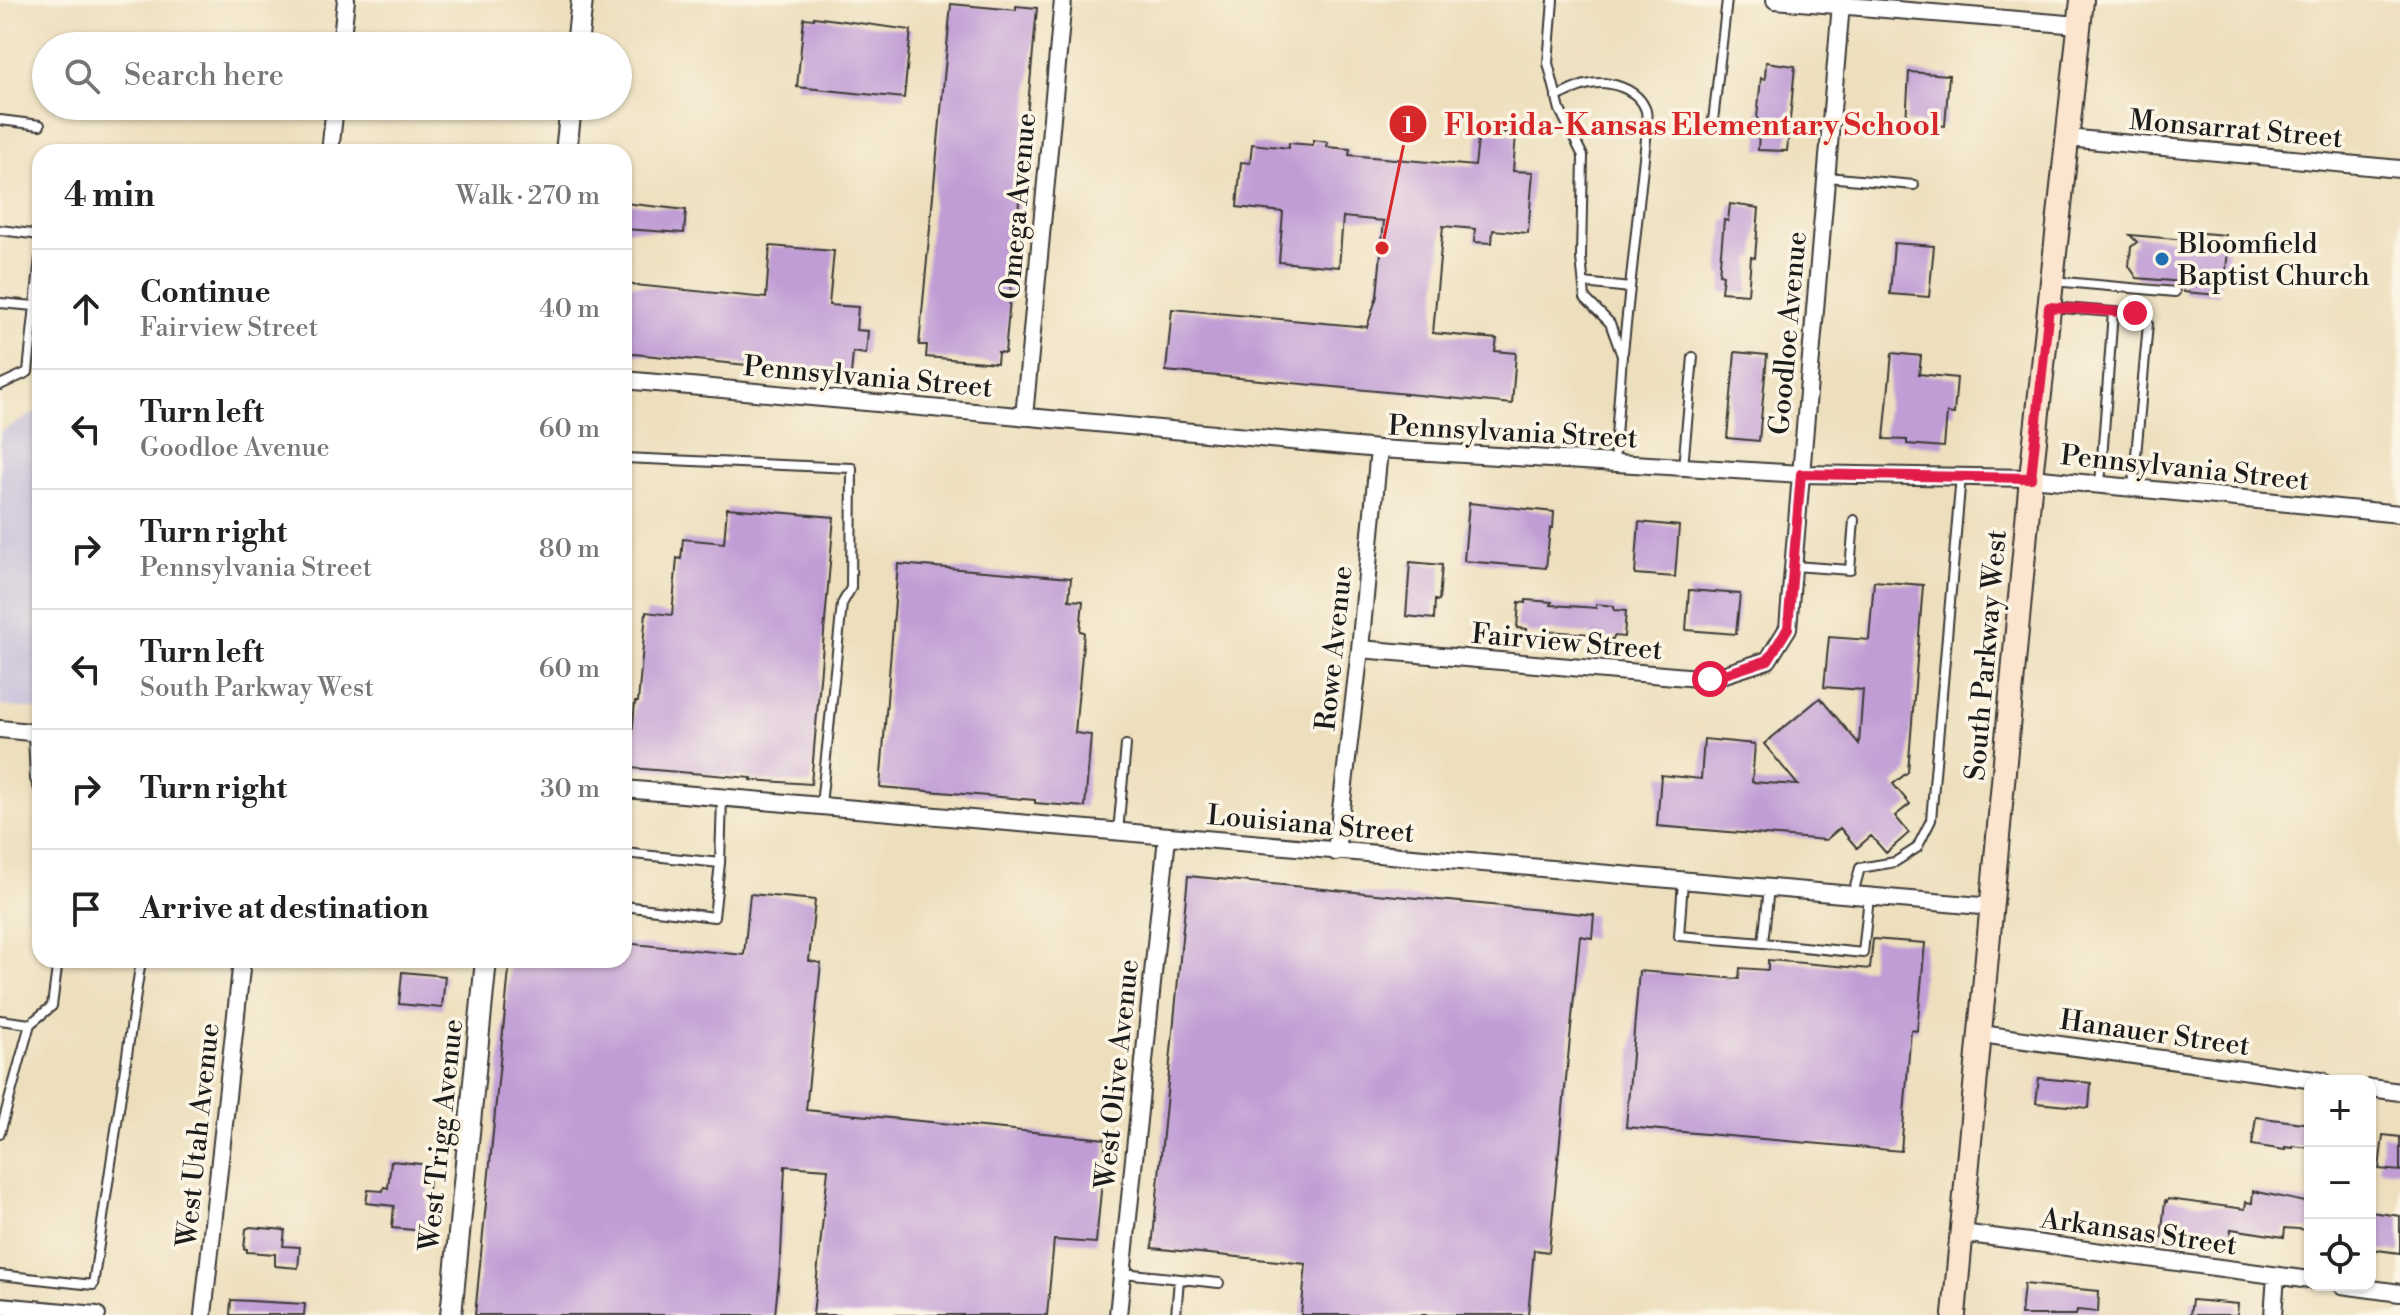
<!DOCTYPE html>
<html lang="en">
<head>
<meta charset="utf-8">
<style>
	body { margin:0; font-family:"Libre Bodoni",serif; background:#f2f2f2; color:#222 }
	.controls { position:absolute; right:24px; bottom:24px; display:grid; overflow:hidden; border-radius:16px; box-shadow:0 2px 6px #0004 }
	.controls button { width:72px; height:72px; display:grid; place-items:center; padding:0; border:0; border-bottom:2px solid #e0e0e0; background:#fff; color:#222; font:40px sans-serif }
	.stop { position:absolute; width:24px; height:24px; margin:-18px; border:6px solid #e11d48; border-radius:50%; background:#fff }
	.stop.end { background:#e11d48; border-color:#fff; box-shadow:0 2px 8px #0008 }
	.list { margin:0; padding:0; list-style:none }
	h2 { display:flex; justify-content:space-between; align-items:center; height:104px; margin:0; padding:0 32px; font-size:34px }
	h2 small { font-size:26px; font-weight:400; color:#767676 }
	.list li { display:grid; grid-template-columns:52px 1fr auto; gap:24px; align-items:center; box-sizing:border-box; height:120px; padding:0 32px; border-top:2px solid #e0e0e0 }
	.list b { display:block; font-size:30px; white-space:nowrap }
	.list p { margin:0; font-size:26px; white-space:nowrap; color:#767676 }
	.list em { font-size:26px; font-style:normal; color:#767676 }
	.icon { flex:none; width:44px; height:44px; fill:none; stroke:currentColor; stroke-width:2; stroke-linecap:round; stroke-linejoin:round }
	.map { position:relative; flex:none; width:2400px; height:1315px; overflow:hidden }
	.search { position:absolute; background:#fff; box-shadow:0 2px 6px #0004; left:32px; top:32px; width:600px; height:88px; display:flex; align-items:center; gap:20px; box-sizing:border-box; padding:0 28px; border-radius:44px; color:#767676; font-size:30px }
	.panel { position:absolute; background:#fff; box-shadow:0 2px 6px #0004; left:32px; top:144px; width:600px; height:824px; border-radius:24px }
	.map>svg:first-child { display:block }
</style>
</head>
<body>
<div class="map">
<svg width="2400" height="1315" viewBox="0 0 2400 1315">
	<rect width="100%" height="100%" fill="#fcf5e5"/>
	<filter id="ink" filterUnits="userSpaceOnUse"><feTurbulence type="fractalNoise" baseFrequency=".0125" numOctaves="2"/><feDisplacementMap in="SourceGraphic" scale="16" xChannelSelector="R" yChannelSelector="G"/><feConvolveMatrix kernelMatrix="1 2 1 2 8 2 1 2 1" color-interpolation-filters="sRGB"/></filter>
	<filter id="wash" filterUnits="userSpaceOnUse"><feTurbulence type="fractalNoise" baseFrequency=".006" numOctaves="4" result="noise"/><feDisplacementMap in="SourceGraphic" scale="32" xChannelSelector="R" yChannelSelector="G"/><feGaussianBlur stdDeviation="1.8" result="paint"/><feColorMatrix in="noise" values="0 0 0 0 0 0 0 0 0 0 0 0 0 0 0 0 0 1.4 0 .05"/><feComposite in="paint" operator="in"/></filter>
	<g filter="url(#wash)">
		<rect width="100%" height="100%" fill="#eddfbd"/>
		<path fill="#c6c0da" d="M40,410V710L0,706V432Z"/>
		<g id="blocks">
			<path fill="#c09dd5" d="M951,4L1016,10V6L1037,8L1005,353L998,352L997,363L926,357L927,345H919Z
				M814,17L911,30L904,98L797,87L804,18L814,19Z
				M1766,62L1795,66L1787,151L1758,150L1759,132H1756L1757,118L1761,78L1765,79Z
				M1909,72L1949,75L1945,126L1906,122Z
				M1479,131L1516,134L1513,171L1533,172L1528,233L1493,230L1492,243L1474,242L1475,229L1443,226L1433,333L1497,339L1495,351L1516,353L1512,404L1166,371L1172,309L1367,327L1377,296L1384,221L1343,217L1339,267L1279,262L1283,212L1237,207L1241,162L1250,163L1252,144L1289,148V143L1313,145V140L1328,142L1327,147L1350,149L1349,155L1475,166Z
				M624,203L686,210L684,233L624,229Z
				M1730,204L1759,208L1755,258L1751,257L1748,294L1721,292L1723,275L1719,274L1724,220L1728,221Z
				M2190,232L2225,235L2224,250H2228L2225,280H2220L2219,295L2184,292L2182,282L2137,278L2129,266L2131,247L2137,242L2130,235L2187,240Z
				M1894,243L1934,246L1929,297L1890,294Z
				M770,246L834,251L829,305L858,307L856,330L868,331L866,354L853,352L851,375L624,353L625,284L766,298Z
				M1735,352L1767,355L1759,441L1727,438Z
				M1892,353L1921,356L1919,374L1957,378L1954,414L1947,413L1944,447L1907,444V440L1884,439Z
				M1469,503L1554,512L1553,528H1550L1546,568L1464,561Z
				M727,508L834,517L811,784L751,780L752,778L631,768V766L624,765V748H631L635,702H638L646,612L672,615L677,558L681,559L683,539L724,543Z
				M1639,522L1679,526L1675,577L1635,574Z
				M1410,562L1442,565L1439,601L1435,600L1434,619L1406,616Z
				M898,564L1071,578L1069,600L1083,601L1080,631L1084,632L1075,733L1091,735L1085,807L1035,803V800L880,787Z
				M1874,581L1923,585L1908,772L1893,784L1910,804L1895,816L1909,833L1886,853L1871,836L1857,848L1840,828L1826,840L1657,826L1661,775L1701,779L1704,739L1755,744L1752,782L1798,785L1764,744L1820,698L1859,744L1863,690L1824,687L1829,637L1869,640Z
				M1689,590L1740,594L1736,634L1686,630Z
				M1526,600L1552,602L1551,605L1583,607L1596,608V604L1614,606V610L1626,611L1624,637L1614,636L1613,639L1599,638L1591,637V634L1546,631V634L1527,633V629L1517,628L1519,602L1526,603Z
				M1188,876L1594,915L1592,938L1580,936L1549,1252L1534,1250L1528,1315H1301L1306,1264L1152,1248Z
				M750,894L815,900L809,961L821,963L806,1110L1106,1139L1096,1243L1054,1240L1047,1315H813L828,1169L785,1166L781,1255L775,1315H475L510,960H624V943L744,955Z
				M1873,939L1925,943L1917,1031L1911,1030L1901,1151L1626,1127L1639,971L1739,979L1740,968L1768,970V960L1870,969Z
				M402,972L445,976L442,1008L399,1004Z
				M2039,1078L2091,1083L2089,1108L2036,1103Z
				M2256,1117L2310,1124V1148L2293,1146V1148L2285,1147V1150L2252,1145Z
				M2383,1135L2400,1137V1171L2379,1169Z
				M391,1161L430,1165L425,1231L392,1228L394,1206L366,1203L368,1190L383,1191L384,1187L388,1188Z
				M2253,1191L2310,1203V1230L2285,1228L2284,1237L2231,1229L2229,1246L2161,1238L2165,1201L2167,1202L2168,1199L2245,1209L2246,1202L2252,1203Z
				M2370,1212L2400,1216V1253L2370,1249Z
				M250,1227L285,1230L283,1246L300,1247L298,1268L275,1266V1254L247,1252V1249H244L246,1229Z
				M2024,1284L2099,1291L2098,1312L2077,1310L2076,1315H2021Z
				M231,1300L305,1304L304,1315H230Z
				M2192,1300L2238,1304L2237,1315H2190Z"/>
		</g>
	</g>
	<g filter="url(#ink)">
		<use href="#blocks" fill-opacity="0" stroke="#3b3934" stroke-width="2"/>
		<g fill="none" stroke-linecap="round" stroke-linejoin="round">
			<g stroke="#3b3934" stroke-width="12">
				<path id="service" d="M1553,0L1548,63L1560,110L1583,156L1581,258L1585,298L1610,323L1622,356L1614,463
					M1556,97C1566,93 1576,87 1586,85C1607,79 1639,88 1646,111C1647,117 1647,124 1647,130L1623,352
					M0,120L40,125
					M1713,121L1727,0
					M1827,177L1914,185
					M0,230L40,235
					M2053,281L2175,292
					M1584,283L1630,288
					M0,303L35,306
					M2050,307L2113,312
					M0,385L28,372L40,258
					M624,458L852,468L851,588L842,604L821,805
					M1683,467L1693,357
					M2100,485L2113,312C2127,313 2141,311 2148,324L2133,488
					M1794,566L1850,570L1854,520
					M33,733L35,779L40,791
					M1118,832L1126,745
					M624,853L720,863L722,798
					M1683,881L1679,936L1763,943L1769,888
					M1853,894L1860,868L1895,862L1917,848L1931,820L1961,476
					M624,906L714,917L720,863
					M1763,943L1863,953L1869,897
					M0,1020L30,1024L0,1133
					M30,1024L52,1006L58,960
					M1123,1273L1219,1283
					M0,1275L93,1285L141,960
					M1176,1315L1179,1279"/>
			</g>
			<g stroke="#3b3934" stroke-width="20">
				<path id="minor" d="M1775,0L2079,25
					M341,46L346,0
					M2067,138L2400,169
					M330,152L335,106
					M624,380L1379,449L1801,474L2031,478L2400,514
					M1024,417L1063,0
					M1360,649L1710,679L1768,660L1788,628L1841,4
					M0,729L40,733
					M624,789L1993,907
					M1336,852L1360,649L1379,449
					M1981,1034L2322,1081
					M2370,1088L2400,1092
					M1962,1233L2310,1280
					M2342,1285L2400,1293
					M0,1306L97,1315
					M203,1315L242,960
					M1118,1315L1167,837
					M2273,1315L2276,1276"/>
			</g>
			<g stroke="#3b3934" stroke-width="24">
				<path id="tertiary" d="M577,46L582,0
					M566,152L571,106
					M451,1315L486,960"/>
			</g>
			<g stroke="#3b3934" stroke-width="26">
				<path id="secondary" d="M1954,1315L2031,478L2082,0"/>
			</g>
			<use href="#service" stroke="#fff" stroke-width="8"/>
			<use href="#minor" stroke="#fff" stroke-width="16"/>
			<use href="#tertiary" stroke="#fff" stroke-width="20"/>
			<use href="#secondary" stroke="#fce5cf" stroke-width="22"/>
		</g>
	</g>
	<g fill="none" stroke-linecap="round" stroke-linejoin="round" filter="url(#ink)">
		<path stroke="#e11d48" stroke-width="10" d="M1710,679L1768,660L1788,628L1801,474L2031,478L2049,307L2135,313"/>
	</g>
	<circle fill="#1f6fb2" stroke="#fcf5e5" stroke-width="3" cx="2162" cy="259" r="8"/>
	<g text-anchor="middle" stroke-width="7" stroke-linejoin="round" paint-order="stroke">
		<g font-size="28" fill="#1c1c1c" stroke="#fcf5e5">
			<text transform="translate(2236 128) rotate(5)" y="10">Monsarrat Street</text>
			<text transform="translate(1017 206) rotate(-85)" y="10">Omega Avenue</text>
			<text transform="translate(1787 333) rotate(-85)" y="10">Goodloe Avenue</text>
			<text transform="translate(868 376) rotate(5)" y="10">Pennsylvania Street</text>
			<text transform="translate(1513 431) rotate(3)" y="10">Pennsylvania Street</text>
			<text transform="translate(2185 467) rotate(6)" y="10">Pennsylvania Street</text>
			<text transform="translate(1567 641) rotate(5)" y="10">Fairview Street</text>
			<text transform="translate(1333 648) rotate(-84)" y="10">Rowe Avenue</text>
			<text transform="translate(1985 655) rotate(-85)" y="10">South Parkway West</text>
			<text transform="translate(1311 823) rotate(5)" y="10">Louisiana Street</text>
			<text transform="translate(2155 1032) rotate(8)" y="10">Hanauer Street</text>
			<text transform="translate(1116 1074) rotate(-84)" y="10">West Olive Avenue</text>
			<text transform="translate(197 1135) rotate(-84)" y="10">West Utah Avenue</text>
			<text transform="translate(440 1135) rotate(-84)" y="10">West Trigg Avenue</text>
			<text transform="translate(2139 1231) rotate(8)" y="10">Arkansas Street</text>
		</g>
		<g font-size="28" fill="#1c1c1c" stroke="#fcf5e5" text-anchor="start">
			<text x="2178" y="253">Bloomfield<tspan x="2178" dy="32">Baptist Church</tspan></text>
		</g>
	</g>
	<path fill="none" stroke="#d62828" stroke-width="3" d="M1382 248L1408 124"/>
	<g fill="#d62828" stroke="#fcf5e5" stroke-width="3">
		<circle cx="1382" cy="248" r="8"/>
		<circle cx="1408" cy="124" r="20"/>
	</g>
	<g font-size="24" text-anchor="middle" font-weight="bold" fill="#fff">
		<text x="1408" y="133">1</text>
	</g>
	<g font-size="30" text-anchor="middle" font-weight="bold" fill="#d62828" stroke="#fcf5e5" stroke-width="7" stroke-linejoin="round" paint-order="stroke">
		<text x="1692" y="135">Florida-Kansas Elementary School</text>
	</g>
</svg>
<div class="controls">
<button>+</button>
<button>−</button>
<button><svg class="icon" aria-label="locate" viewBox="0 0 24 24"><circle cx="12" cy="12" r="6"/><path d="M12 2v4M12 18v4M2 12h4M18 12h4"/></svg></button>
</div>
<div class="stop" style="left:1710px;top:679px"></div>
<div class="stop end" style="left:2135px;top:313px"></div>
<div class="search"><svg class="icon" aria-label="search" viewBox="0 0 24 24"><circle cx="10" cy="10" r="6"/><path d="M15 15l6 6"/></svg>Search here</div>
<section class="panel">
<h2>4 min<small>Walk · 270 m</small></h2>
<ul class="list">
<li><svg class="icon" aria-label="ahead" viewBox="0 0 24 24"><path d="M12 20V5M6 11l6-6 6 6"/></svg><div><b>Continue</b><p>Fairview Street</p></div><em>40 m</em></li>
<li><svg class="icon" aria-label="left" viewBox="0 0 24 24"><path d="M17 20v-9H6M10 6l-5 5 5 5"/></svg><div><b>Turn left</b><p>Goodloe Avenue</p></div><em>60 m</em></li>
<li><svg class="icon" aria-label="right" viewBox="0 0 24 24"><path d="M7 20v-9h11M14 6l5 5-5 5"/></svg><div><b>Turn right</b><p>Pennsylvania Street</p></div><em>80 m</em></li>
<li><svg class="icon" aria-label="left" viewBox="0 0 24 24"><path d="M17 20v-9H6M10 6l-5 5 5 5"/></svg><div><b>Turn left</b><p>South Parkway West</p></div><em>60 m</em></li>
<li><svg class="icon" aria-label="right" viewBox="0 0 24 24"><path d="M7 20v-9h11M14 6l5 5-5 5"/></svg><div><b>Turn right</b></div><em>30 m</em></li>
<li><svg class="icon" aria-label="arrive" viewBox="0 0 24 24"><path d="M6 21V4h12l-3 4 3 4H6"/></svg><div><b>Arrive at destination</b></div></li>
</ul>
</section>
</div>
</body>
</html>
